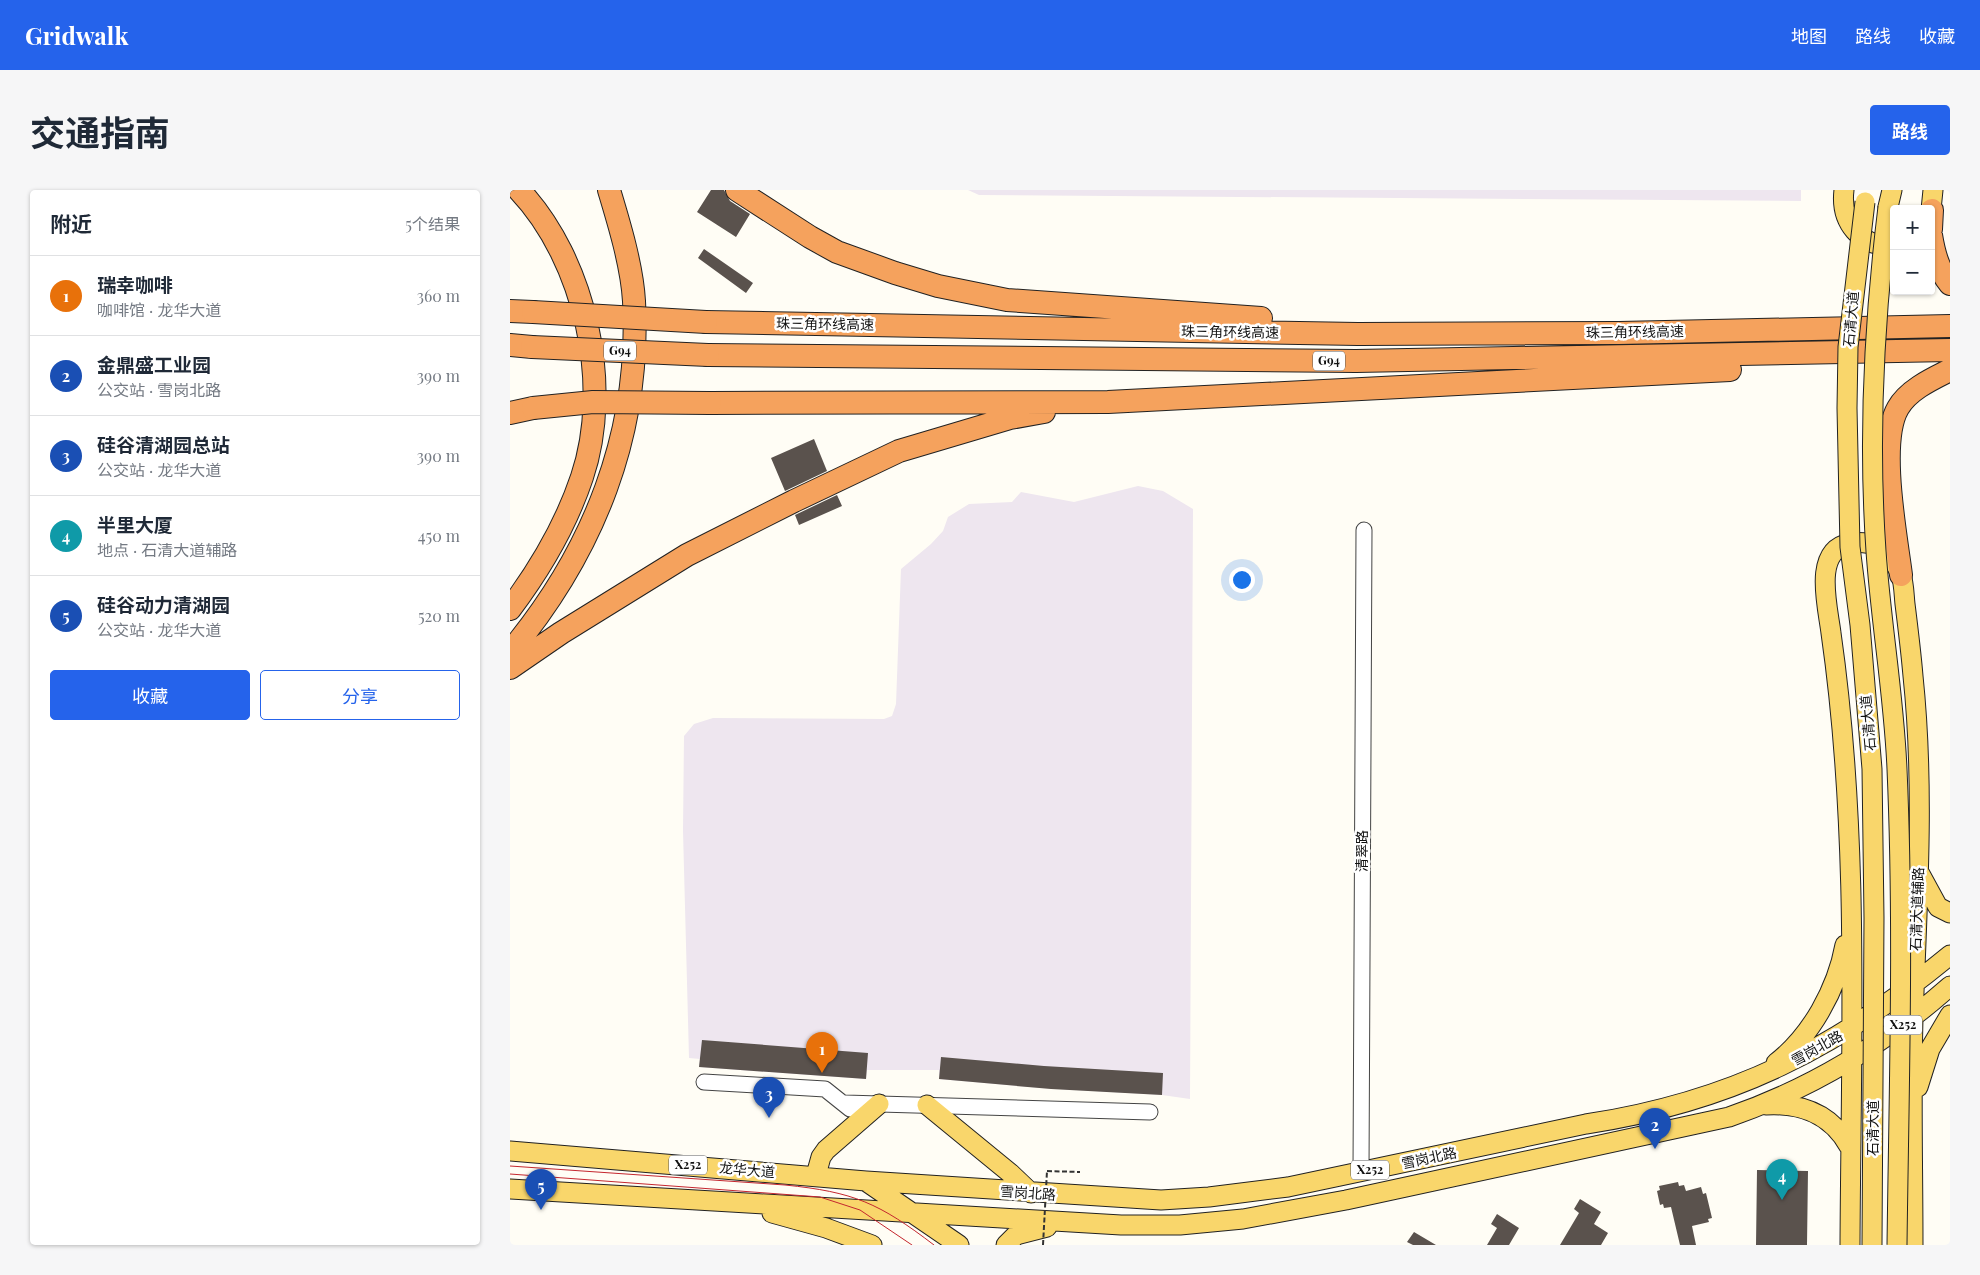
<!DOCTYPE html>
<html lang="zh">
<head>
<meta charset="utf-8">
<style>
	body { margin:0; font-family:"Playfair Display","Noto Sans SC",serif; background:#f6f6f7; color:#1f2937 }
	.controls { position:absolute; right:15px; top:15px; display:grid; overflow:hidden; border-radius:5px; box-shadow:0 1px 4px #0004 }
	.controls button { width:45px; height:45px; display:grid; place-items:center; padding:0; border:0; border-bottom:1px solid #e0e1e3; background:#fff; color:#1f2937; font:25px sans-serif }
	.you { position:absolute; left:731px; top:389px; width:18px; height:18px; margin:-12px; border:4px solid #fff; border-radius:50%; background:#1a73e8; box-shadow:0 0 0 8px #1a73e833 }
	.badge { display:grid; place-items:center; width:32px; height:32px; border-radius:50%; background:#2563eb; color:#fff; font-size:16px; font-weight:700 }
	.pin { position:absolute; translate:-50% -41px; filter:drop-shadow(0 1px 2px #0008) }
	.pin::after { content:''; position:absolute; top:26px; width:18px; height:15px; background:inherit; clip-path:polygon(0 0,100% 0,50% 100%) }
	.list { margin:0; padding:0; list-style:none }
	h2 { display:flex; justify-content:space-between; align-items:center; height:65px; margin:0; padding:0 20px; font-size:21px }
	h2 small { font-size:16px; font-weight:400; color:#747a83 }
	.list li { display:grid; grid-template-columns:32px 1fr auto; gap:15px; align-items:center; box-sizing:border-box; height:80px; padding:0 20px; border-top:1px solid #e0e1e3 }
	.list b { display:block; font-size:19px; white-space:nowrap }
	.list p { margin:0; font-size:16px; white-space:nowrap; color:#747a83 }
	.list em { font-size:16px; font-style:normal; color:#747a83 }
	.actions { display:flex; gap:10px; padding:15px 20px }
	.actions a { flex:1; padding:11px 0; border:1px solid #2563eb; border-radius:5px; text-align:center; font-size:18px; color:#2563eb }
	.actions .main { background:#2563eb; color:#fff }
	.map { position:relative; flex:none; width:1440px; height:1055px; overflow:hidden; border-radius:5px }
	header { display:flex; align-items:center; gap:30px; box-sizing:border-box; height:70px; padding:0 25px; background:#2563eb; color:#fff }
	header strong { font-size:24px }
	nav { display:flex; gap:28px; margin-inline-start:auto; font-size:18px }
	.intro { display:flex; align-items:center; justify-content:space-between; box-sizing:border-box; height:120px; padding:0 30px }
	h1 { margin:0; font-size:35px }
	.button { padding:12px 22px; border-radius:5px; background:#2563eb; color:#fff; font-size:18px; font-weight:700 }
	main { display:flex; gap:30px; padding:0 30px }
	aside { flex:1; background:#fff; border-radius:5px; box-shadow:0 1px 4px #0004 }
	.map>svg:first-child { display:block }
</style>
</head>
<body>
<header>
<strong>Gridwalk</strong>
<nav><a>地图</a><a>路线</a><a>收藏</a></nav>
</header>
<div class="intro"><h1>交通指南</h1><a class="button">路线</a></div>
<main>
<aside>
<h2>附近<small>5个结果</small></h2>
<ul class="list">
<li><span class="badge" style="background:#e8710a">1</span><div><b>瑞幸咖啡</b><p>咖啡馆 · 龙华大道</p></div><em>360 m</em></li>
<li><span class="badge" style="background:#1a4fb4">2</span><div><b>金鼎盛工业园</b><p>公交站 · 雪岗北路</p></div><em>390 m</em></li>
<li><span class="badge" style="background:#1a4fb4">3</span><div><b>硅谷清湖园总站</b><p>公交站 · 龙华大道</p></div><em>390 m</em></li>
<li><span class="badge" style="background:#0f9aa8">4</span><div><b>半里大厦</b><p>地点 · 石清大道辅路</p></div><em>450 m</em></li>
<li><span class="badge" style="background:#1a4fb4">5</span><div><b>硅谷动力清湖园</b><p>公交站 · 龙华大道</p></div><em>520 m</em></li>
</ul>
<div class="actions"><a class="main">收藏</a><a>分享</a></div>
</aside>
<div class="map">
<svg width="1440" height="1055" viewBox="0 0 1440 1055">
	<rect width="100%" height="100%" fill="#fffdf5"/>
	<path fill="#eee6ef" d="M458,0H1291V11L469,5Z
		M628,296L653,301L683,319L680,909L652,905L532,898L429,889V880H357L356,889L189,877L190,869L179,868L173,641L174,546L184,534L203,528L374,529L382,526L386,514L391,379L421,354L433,341L438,327L459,314L502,312L511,302L564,312Z"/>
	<path fill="#5a524d" d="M201,0H214L220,11L240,24L226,47L187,22Z
		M194,59L243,93L236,103L188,68Z
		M304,249L317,281L275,301L261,268Z
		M327,305L332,316L289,335L285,325Z
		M192,850L358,863L356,889L189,877Z
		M431,867L534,876L653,883L652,905L541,899L429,889Z
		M1247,980L1298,981L1297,1055H1246Z
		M1168,992L1169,996L1174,995L1176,1001L1191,997L1193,1004L1196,1003L1202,1028L1198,1029L1199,1032L1182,1036L1186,1055H1170L1161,1017L1154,1018L1153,1014L1150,1015L1147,1001L1150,1000L1149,996Z
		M1070,1009L1091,1022L1084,1034L1098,1043L1091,1055H1050L1069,1023L1064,1019Z
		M987,1024L1009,1038L999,1055H977L987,1038L981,1034Z
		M904,1042L926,1055H903L897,1052Z"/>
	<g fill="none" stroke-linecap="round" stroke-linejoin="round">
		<g stroke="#444" stroke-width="17">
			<path id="minor" d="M194,892L315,899L340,919
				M335,913L640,922
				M851,982L854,340"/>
		</g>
		<g stroke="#222" stroke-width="21">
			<path id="major" d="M1334,0C1330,32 1350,58 1384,55
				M1378,17L1382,0
				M1421,20L1423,0
				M1410,684L1428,717L1440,723
				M1266,873C1301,846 1327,799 1335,755
				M1408,897L1420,859L1440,825
				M417,915L500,983L521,1003
				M1256,915C1292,913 1321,924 1339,956
				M0,961L356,991L651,1010L699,1007L778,997L1076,934C1221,912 1328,858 1440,765
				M306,985L311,967L316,960L369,914
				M357,992L449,1055
				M0,999L611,1035H670L733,1029L836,1010L1219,927C1300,899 1376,853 1440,796
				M262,1023L316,1038L362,1055
				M496,1055L506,1045L537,1037
				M1340,1055C1341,851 1350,645 1321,443C1318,417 1302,360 1340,353C1350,352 1359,352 1368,357C1377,363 1387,374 1391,385C1394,393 1394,405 1395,414C1398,438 1401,462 1403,486C1415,600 1407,715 1403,829C1401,904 1403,980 1403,1055"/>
		</g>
		<g stroke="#222" stroke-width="24">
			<path id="highway" d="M227,0L300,47L327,62L385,83L428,96L497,110L751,128
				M1421,39L1422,20
				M1421,45C1424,63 1428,79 1440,94
				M0,121L23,122
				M196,132L848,144L1109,143L1440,136
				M0,155L22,157
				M198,165L846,171L1440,160
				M200,213L598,212L1220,180
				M0,223L23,218
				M1391,385C1386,345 1368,252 1388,218C1398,200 1422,189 1440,180
				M0,419C30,379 56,335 72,287C103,195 75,70 9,0
				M0,462C84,361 131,243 124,111C122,76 109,33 99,0
				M0,478L51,443L177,365L284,311L389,261L500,228L534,222"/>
		</g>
		<path stroke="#333" stroke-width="2" stroke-dasharray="5 2.5" stroke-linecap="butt" d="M537,981L570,982"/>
		<use href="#minor" stroke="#fff" stroke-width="15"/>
		<use href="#major" stroke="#f9d66b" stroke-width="19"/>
		<use href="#highway" stroke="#f5a25d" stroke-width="22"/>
		<path stroke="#c4262e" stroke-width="1" d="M0,976L275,995C344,1002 369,1013 424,1055
			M0,984L310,1007L350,1020L402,1055"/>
		<g stroke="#222" stroke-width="21" stroke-linecap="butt">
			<path id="major-bridge" d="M1355,12L1338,157L1337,218L1340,357L1350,435L1362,579L1364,728L1362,1055
				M1378,17C1364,131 1358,246 1366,361C1371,434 1384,506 1387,579C1394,737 1389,897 1387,1055"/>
		</g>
		<g stroke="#222" stroke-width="24" stroke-linecap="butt">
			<path id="highway-bridge" d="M23,122L196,132
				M22,157L198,165
				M23,218L83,212L200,213"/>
		</g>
		<path stroke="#333" stroke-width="2" stroke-dasharray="5 2.5" stroke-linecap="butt" d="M533,1055L537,981"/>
		<use href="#major-bridge" stroke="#f9d66b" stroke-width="19"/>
		<use href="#highway-bridge" stroke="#f5a25d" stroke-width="22"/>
	</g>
	<g text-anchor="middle" stroke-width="5" stroke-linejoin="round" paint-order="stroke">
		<g fill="#fff" stroke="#585858" stroke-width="1">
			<rect x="94" y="151.5" width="32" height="19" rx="4"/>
			<rect x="803" y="161.5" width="32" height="19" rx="4"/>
			<rect x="1374" y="825.5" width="38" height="19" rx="4"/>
			<rect x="159" y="965.5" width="38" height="19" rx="4"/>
			<rect x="841" y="970.5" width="38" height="19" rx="4"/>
		</g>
		<g font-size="12" font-weight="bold" fill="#111">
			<text x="110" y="165">G94</text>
			<text x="819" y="175">G94</text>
			<text x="1393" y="839">X252</text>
			<text x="178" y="979">X252</text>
			<text x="860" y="984">X252</text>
		</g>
		<g font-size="14" fill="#111" stroke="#fff">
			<text transform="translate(1341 129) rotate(-85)" y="5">石清大道</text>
			<text transform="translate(315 134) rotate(1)" y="5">珠三角环线高速</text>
			<text transform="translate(720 142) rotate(1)" y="5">珠三角环线高速</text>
			<text transform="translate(1125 142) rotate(-1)" y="5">珠三角环线高速</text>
			<text transform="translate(1358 533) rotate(-95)" y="5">石清大道</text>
			<text transform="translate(852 661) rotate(-90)" y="5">清翠路</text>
			<text transform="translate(1407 719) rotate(-88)" y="5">石清大道辅路</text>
			<text transform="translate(1307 858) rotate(-29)" y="5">雪岗北路</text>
			<text transform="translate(1363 938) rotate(-90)" y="5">石清大道</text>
			<text transform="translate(919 968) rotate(-12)" y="5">雪岗北路</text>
			<text transform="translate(237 980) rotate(5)" y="5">龙华大道</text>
			<text transform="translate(518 1003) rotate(4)" y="5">雪岗北路</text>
		</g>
	</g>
</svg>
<div class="controls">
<button>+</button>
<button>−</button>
</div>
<div class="you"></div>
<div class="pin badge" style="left:312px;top:883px;background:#e8710a">1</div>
<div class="pin badge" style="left:1145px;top:959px;background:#1a4fb4">2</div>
<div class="pin badge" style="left:259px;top:928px;background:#1a4fb4">3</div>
<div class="pin badge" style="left:1272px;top:1010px;background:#0f9aa8">4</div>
<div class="pin badge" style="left:31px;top:1020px;background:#1a4fb4">5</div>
</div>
</main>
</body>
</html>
